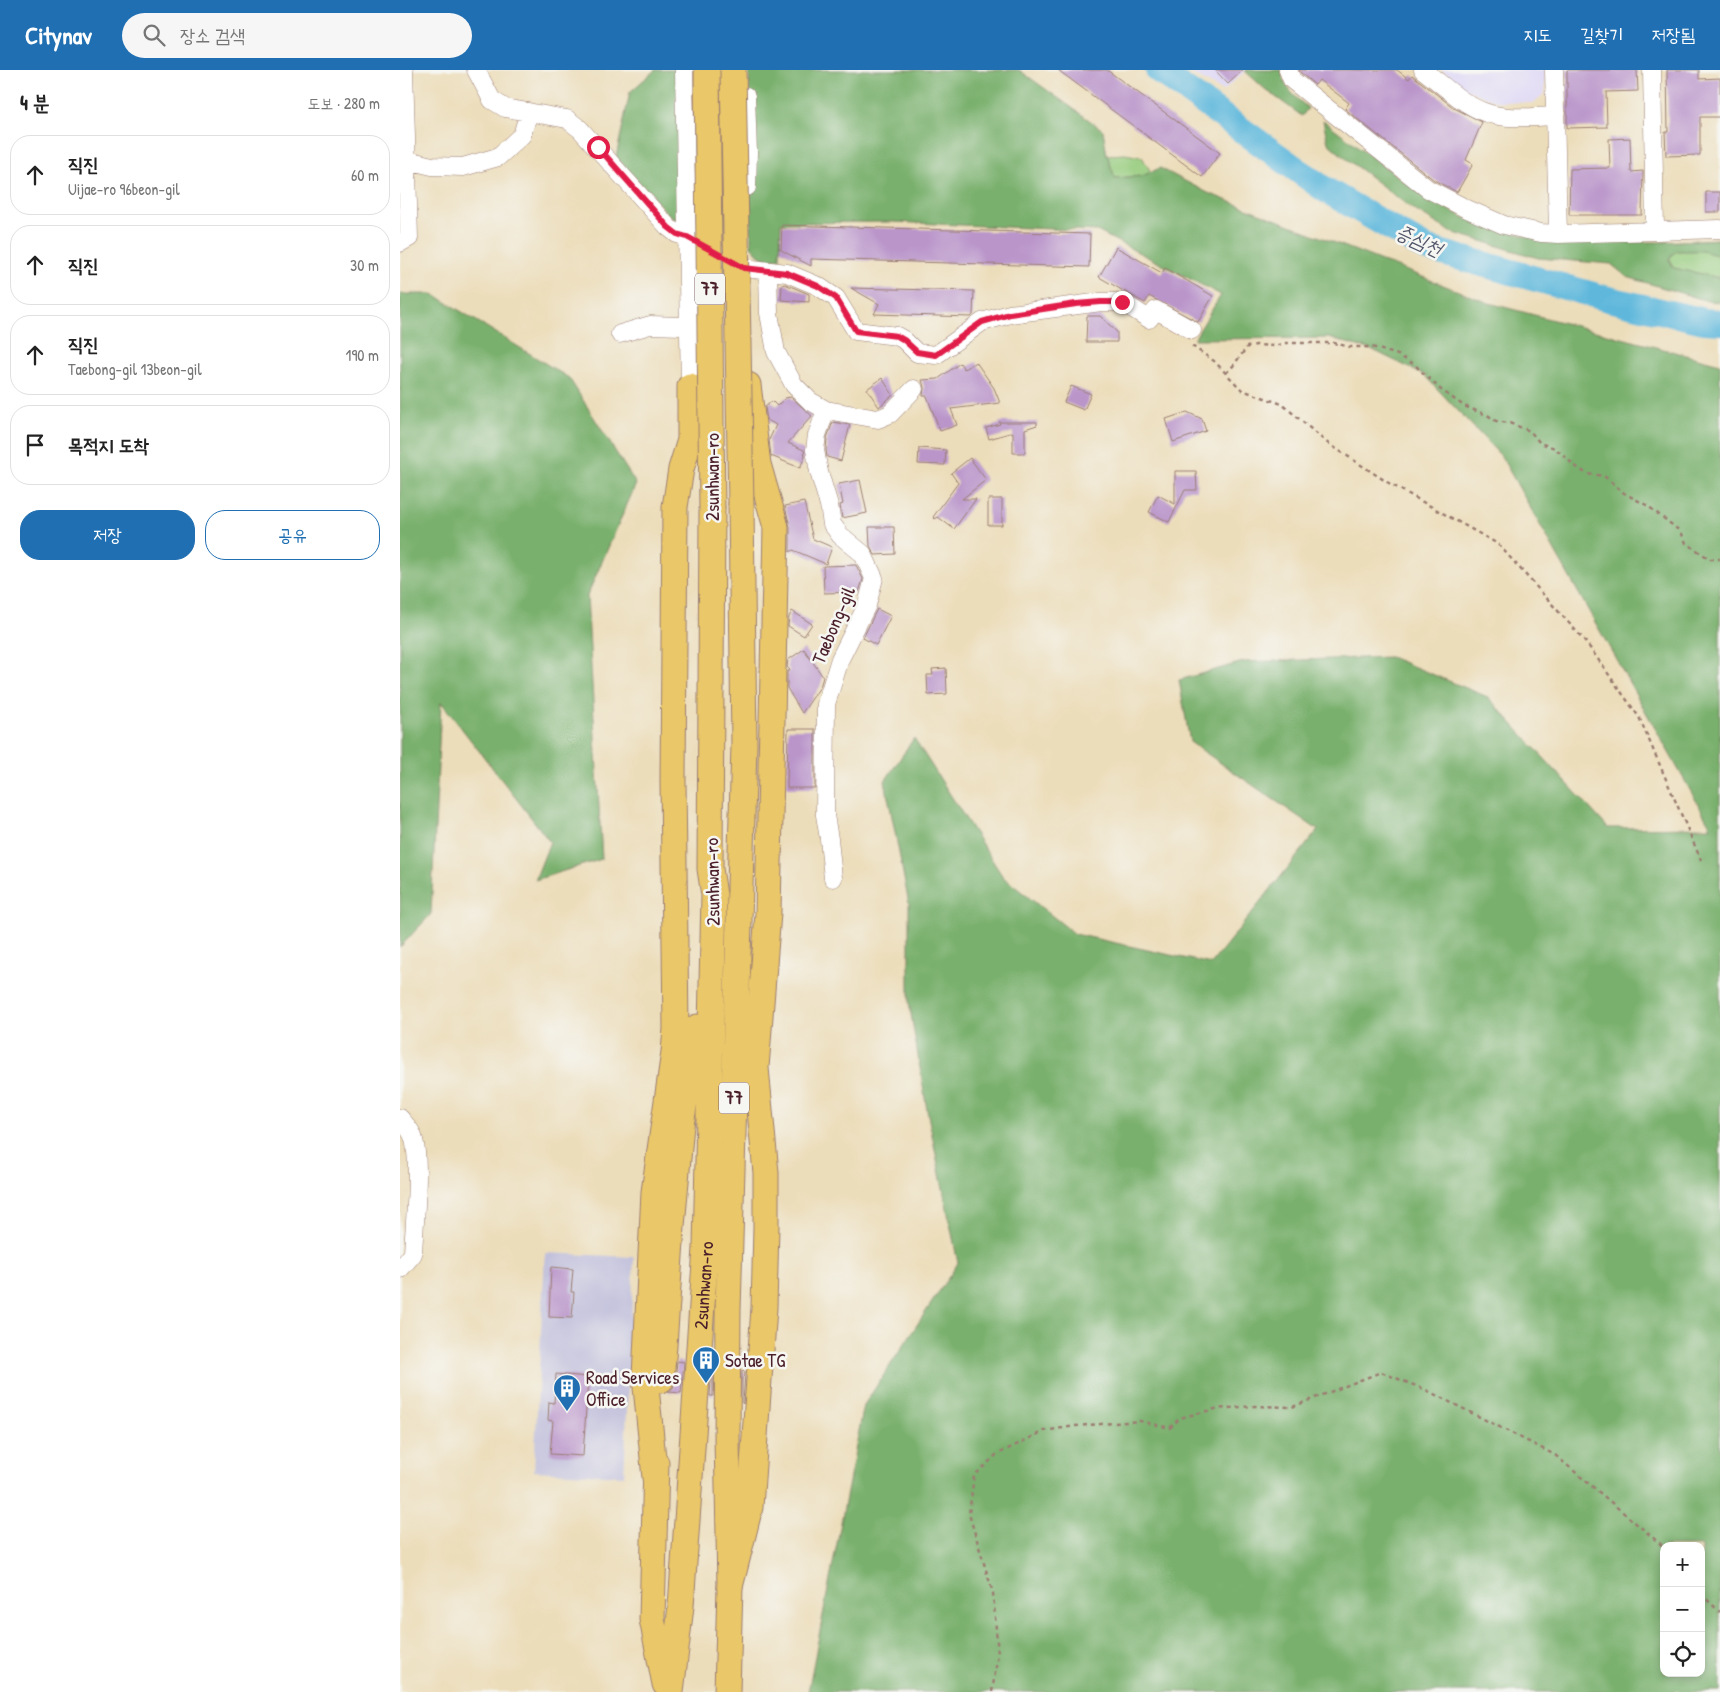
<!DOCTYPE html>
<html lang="ko">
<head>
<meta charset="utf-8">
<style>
	body { margin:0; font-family:"Patrick Hand","Poor Story",sans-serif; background:#f6f6f6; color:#222 }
	.controls { position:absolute; right:15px; bottom:15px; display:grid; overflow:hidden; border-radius:10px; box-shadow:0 2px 8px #0003 }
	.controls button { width:45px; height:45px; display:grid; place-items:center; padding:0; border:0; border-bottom:1px solid #e0e0e0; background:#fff; color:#222; font:25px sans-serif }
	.stop { position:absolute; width:15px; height:15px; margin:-11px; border:4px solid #e11d48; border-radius:50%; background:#fff }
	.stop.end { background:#e11d48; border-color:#fff; box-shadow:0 1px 5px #0008 }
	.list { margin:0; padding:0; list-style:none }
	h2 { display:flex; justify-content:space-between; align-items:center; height:65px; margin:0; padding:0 20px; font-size:21px }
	h2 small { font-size:16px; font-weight:400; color:#767676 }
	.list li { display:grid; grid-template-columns:32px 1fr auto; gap:15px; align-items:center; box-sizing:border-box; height:80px; margin:0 10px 10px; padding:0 10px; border:1px solid #e0e0e0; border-radius:20px }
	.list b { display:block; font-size:19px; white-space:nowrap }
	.list p { margin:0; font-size:16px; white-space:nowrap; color:#767676 }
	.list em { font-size:16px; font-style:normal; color:#767676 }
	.actions { display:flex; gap:10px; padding:15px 20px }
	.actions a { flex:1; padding:11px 0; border:1px solid #1f6fb2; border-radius:20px; text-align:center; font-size:18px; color:#1f6fb2 }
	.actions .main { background:#1f6fb2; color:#fff }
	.icon { flex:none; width:28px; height:28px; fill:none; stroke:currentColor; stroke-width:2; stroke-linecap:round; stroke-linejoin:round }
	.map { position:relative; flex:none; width:1320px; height:1622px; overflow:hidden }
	header { display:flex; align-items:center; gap:30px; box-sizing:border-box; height:70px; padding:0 25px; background:#1f6fb2; color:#fff }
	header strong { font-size:24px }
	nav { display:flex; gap:28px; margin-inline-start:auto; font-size:18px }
	.search { width:350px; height:45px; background:#f6f6f6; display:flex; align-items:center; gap:12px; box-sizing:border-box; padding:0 18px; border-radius:28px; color:#767676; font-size:19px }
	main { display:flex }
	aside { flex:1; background:#fff }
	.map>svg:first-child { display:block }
</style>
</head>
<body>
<header>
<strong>Citynav</strong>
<div class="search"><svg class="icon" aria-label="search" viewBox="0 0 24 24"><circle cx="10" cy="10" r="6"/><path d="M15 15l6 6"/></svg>장소 검색</div>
<nav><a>지도</a><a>길찾기</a><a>저장됨</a></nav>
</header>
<main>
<aside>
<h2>4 분<small>도보 · 280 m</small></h2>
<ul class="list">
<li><svg class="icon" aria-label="ahead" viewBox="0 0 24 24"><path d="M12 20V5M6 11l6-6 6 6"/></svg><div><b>직진</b><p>Uijae-ro 96beon-gil</p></div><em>60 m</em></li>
<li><svg class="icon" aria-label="ahead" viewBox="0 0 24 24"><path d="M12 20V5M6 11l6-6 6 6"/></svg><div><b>직진</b></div><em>30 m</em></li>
<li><svg class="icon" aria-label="ahead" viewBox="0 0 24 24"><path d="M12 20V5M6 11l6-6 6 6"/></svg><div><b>직진</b><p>Taebong-gil 13beon-gil</p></div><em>190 m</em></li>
<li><svg class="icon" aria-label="arrive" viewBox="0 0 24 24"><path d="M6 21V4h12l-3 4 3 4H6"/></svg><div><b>목적지 도착</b></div></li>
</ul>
<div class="actions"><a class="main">저장</a><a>공유</a></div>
</aside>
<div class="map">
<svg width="1320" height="1622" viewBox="0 0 1320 1622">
	<rect width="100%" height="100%" fill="#f6f6f2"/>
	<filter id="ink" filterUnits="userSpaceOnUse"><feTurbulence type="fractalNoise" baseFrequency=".02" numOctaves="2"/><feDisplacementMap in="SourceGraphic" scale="10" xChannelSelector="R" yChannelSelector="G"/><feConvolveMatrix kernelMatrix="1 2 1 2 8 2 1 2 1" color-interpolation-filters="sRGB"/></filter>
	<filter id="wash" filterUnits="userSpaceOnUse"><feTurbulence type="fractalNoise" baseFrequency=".0096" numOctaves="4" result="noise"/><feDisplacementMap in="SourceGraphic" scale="20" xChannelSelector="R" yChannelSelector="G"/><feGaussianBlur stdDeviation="1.12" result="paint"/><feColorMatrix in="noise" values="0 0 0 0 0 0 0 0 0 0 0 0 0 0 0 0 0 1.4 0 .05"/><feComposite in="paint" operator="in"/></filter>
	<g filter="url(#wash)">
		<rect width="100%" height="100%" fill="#ecddba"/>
		<path fill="#ddd5f6" d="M785,0H844L845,1L823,21Z
			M1041,0H1145V23L1133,33L1096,31L1067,20Z"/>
		<path fill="#c2c1dc" d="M145,1183L234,1187L224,1406L134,1401Z"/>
		<path fill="#97cc7e" stroke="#707654" d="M725,84L742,87L751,102L742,106L715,108L707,85Z
			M1320,169V208L1274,198L1263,172Z"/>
		<path fill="#79b06d" stroke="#62684c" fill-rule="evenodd" d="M255,0H280L283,155L269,145L216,87L230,22Z
			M349,0H619L703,60L707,85L715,108L742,106L760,98L808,123L1089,233L1320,294V1622H408L464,1335L558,1193L527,1040L509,932V834L485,711L514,668L603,807L675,864L811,894L918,760L790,672L779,610L843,592L990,587L1088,627L1208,758L1311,757L1101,386L1024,305L975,281L929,268L794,269L821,225L697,161L492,152L381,153L380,189L362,188L351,176ZM1264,1476H1301V1603H1264Z
			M844,0H881C885,19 894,26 908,38L902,46L866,20Z
			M923,50L1024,126L1065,148L1145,172H1263L1320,169V186L1302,181H1276L1269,189L1274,198L1320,208V232L1308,231L1227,207L1211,194L1138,188L1051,162L1011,138L944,87L928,73Z
			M0,224H33L169,308L236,414L187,526L202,789L135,810L150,772L41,632L31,844L0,877Z"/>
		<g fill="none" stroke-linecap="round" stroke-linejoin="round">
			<path stroke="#5fb8dc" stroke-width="26" d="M758,0L924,119L1025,178L1208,229L1304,251L1320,252"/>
		</g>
		<g id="blocks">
			<path fill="#ba95ca" d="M658,0H707L820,83L802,107Z
				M815,0H843L828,14Z
				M899,0H997L1009,9L1012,5L1054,38L1082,52L1066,90L1073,94L1057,122L1034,110L945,39L949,33L919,10L915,15L901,3Z
				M1167,0H1237L1238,21L1206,22L1207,57L1167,58Z
				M1267,0H1299V9L1320,8V47H1300V85L1266,86L1265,62H1268Z
				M1230,68L1231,102L1243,101L1242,145H1169L1170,99L1210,98L1209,69Z
				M1306,122H1320V142H1306Z
				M382,155L690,164L689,197L411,189V196L381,180Z
				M716,177L762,203L765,198L813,226L798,252L749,226L745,233L699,207Z
				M385,214L409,224V232L381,230L382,215Z
				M451,218L574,221L573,245L571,247L474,244L479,234Z
				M687,246H700L717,262V272H686Z
				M576,292L594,318L600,333L551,339L557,355L540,361L527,326H523L524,317L522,310L538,309L560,293L564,299Z
				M482,308L493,325L479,337L467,319Z
				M671,316L691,324L684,340L664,332Z
				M391,327L412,346L388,373L404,380L405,386L400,398L371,386L369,370L376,355L367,350L365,337L372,331L377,336L385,328Z
				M787,342L802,349L806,361L773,372L766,349Z
				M433,352L450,355L441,391L427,387L426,380L427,368Z
				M599,352H637V355L625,359V383H613V362L589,369L586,358L600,354Z
				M519,378L546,380L545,395L518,394Z
				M570,388L586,410L562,429H576L554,459L538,447L535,449L533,447L558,413L551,403Z
				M775,401H796L797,420H785L769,452L749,442L758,425L775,434Z
				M460,410L467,443L442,448L440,435L443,434L439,414Z
				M588,429H602V455H588Z
				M404,432L413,469L432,477L426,494L393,480L390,482V457L385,436Z
				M469,457H494L495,484L475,485L470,476Z
				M456,495L463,509L459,522L424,523L423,496Z
				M477,539L491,546L476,575L463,568Z
				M392,541L412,554L404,566L388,556L389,547Z
				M404,579L423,607L420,617L402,643L387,618V602L390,600L387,597L388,590Z
				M546,598L547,624L528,625L527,605H533L532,599Z
				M388,659H415V718H387Z
				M151,1197L173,1199L171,1222H174L172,1248L149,1247Z
				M277,1291L284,1292L281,1323L268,1322L273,1318L275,1312Z
				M312,1296H313V1326H310Z
				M342,1301L345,1302L343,1334L342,1333Z
				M156,1304L188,1307L183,1386L150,1384L153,1351L148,1350L149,1332L154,1333Z"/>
		</g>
	</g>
	<g filter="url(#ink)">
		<use href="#blocks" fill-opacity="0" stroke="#9b7e72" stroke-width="1"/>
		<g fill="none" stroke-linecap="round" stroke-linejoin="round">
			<g stroke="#9b7e72" stroke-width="19">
				<path id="minor" d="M76,0L92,30L105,38L167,49L180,59L268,157L277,164L287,167L344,198L387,203L418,216L436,228L456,261L497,266L504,270L517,283L536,285L582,252L610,244L701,232H722L749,249L756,240L792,260
					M284,0L290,316
					M888,0L892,10L1028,119L1065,138L1104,155L1141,163L1158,164L1320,159
					M1023,0C1042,14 1062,34 1084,42C1105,50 1132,47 1154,46
					M1154,0L1158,164
					M1252,0L1255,161
					M346,26L348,83L347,117
					M7,90L32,96L63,97L98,87L122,65L129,42
					M0,173L9,168L4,0
					M368,202L369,243L376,282L394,315L410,331L426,340L478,349L490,344L514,319
					M220,264L250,255L282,256
					M426,340L417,365L415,380L419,402L429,435L432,454L440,465L463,484L474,508L467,535L440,589L426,634L425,745L429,769L433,808
					M0,1048C4,1053 9,1058 12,1064C22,1085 14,1157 13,1184L0,1199"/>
			</g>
			<g stroke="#9b7e72" stroke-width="27">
				<g id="highway">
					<path d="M261,1310L264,1276L272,1156L281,1055L297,957"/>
					<path d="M256,1393L252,1549L265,1614"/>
					<path d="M255,1408L245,1307L254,1122L274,982L276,959L273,711L275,437L281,399L290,370V316"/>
					<path d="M330,1517L350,1437L364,1238L366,1157V1103L356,998L368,843L376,457L358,394L348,315"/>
					<path id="s1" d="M271,1622L281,1536L306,1178L314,825L310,799L312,439"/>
					<path d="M327,1622L330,1517L327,1368L328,1241L344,675L341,435"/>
				</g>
			</g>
			<path stroke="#9b7e72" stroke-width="2.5" stroke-dasharray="4 4" stroke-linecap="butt" d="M792,276L814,291L842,320L882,334L926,372L987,412L1098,474L1185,571L1239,647L1301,790
				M826,303L833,296L847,277L856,275L874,276L886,273H934L950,277H972L998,285L1015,295L1041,320L1064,336L1089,346L1096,351L1109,353L1130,361L1140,373L1155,378L1175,396L1187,404L1204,406L1224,423L1248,436L1281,462L1286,473L1310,489H1320
				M1301,1524L1320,1542
				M592,1622L598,1584L593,1523L569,1444L574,1406L596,1385L644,1361L675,1356L740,1351L770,1358L780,1348L815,1339L855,1336L892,1337L981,1302L1026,1320L1155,1385L1264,1477"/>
			<use href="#minor" stroke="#fff" stroke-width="18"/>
			<use href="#highway" stroke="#eac769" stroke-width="25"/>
			<g stroke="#9b7e72" stroke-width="27" stroke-linecap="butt">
				<path id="highway-bridge" d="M307,0L312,439
					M333,0L341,435"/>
			</g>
			<use href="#highway-bridge" stroke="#eac769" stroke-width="25"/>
		</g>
	</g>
	<g fill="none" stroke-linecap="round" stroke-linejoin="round" filter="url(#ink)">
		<path stroke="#e11d48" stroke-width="6" d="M198,77L268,157L277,164L287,167L344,198L387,203L418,216L436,228L456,261L497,266L504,270L517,282L536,285L582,252L610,244L676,234L701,232H722"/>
	</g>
	<defs>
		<g id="building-pin" transform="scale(1.4375)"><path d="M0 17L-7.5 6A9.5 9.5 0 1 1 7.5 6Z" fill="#1f6fb2" stroke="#f6f6f2"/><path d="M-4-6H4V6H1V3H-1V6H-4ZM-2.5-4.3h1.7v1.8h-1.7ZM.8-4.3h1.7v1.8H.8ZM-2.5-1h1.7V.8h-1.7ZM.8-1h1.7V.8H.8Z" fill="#fff"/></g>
	</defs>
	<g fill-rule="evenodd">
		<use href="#building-pin" x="306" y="1290"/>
		<use href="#building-pin" x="167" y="1318"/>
	</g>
	<g text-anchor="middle" stroke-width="5" stroke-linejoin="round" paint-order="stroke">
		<g fill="#f6f6f2" stroke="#7e6067" stroke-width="1">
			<rect x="295" y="203.5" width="30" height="31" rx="4"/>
			<rect x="319" y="1012.5" width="30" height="31" rx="4"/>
		</g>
		<g font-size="18" font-weight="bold" fill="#4a1f2b">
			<text x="310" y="225">77</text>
			<text x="334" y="1034">77</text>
		</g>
		<g font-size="19" fill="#4a1f2b" stroke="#f6f6f2">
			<text transform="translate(312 407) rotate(-90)" y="7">2sunhwan-ro</text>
			<text transform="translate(433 555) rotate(-67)" y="7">Taebong-gil</text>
			<text transform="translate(312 812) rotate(-91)" y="7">2sunhwan-ro</text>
			<text dy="7" stroke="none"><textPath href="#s1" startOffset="408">2sunhwan-ro</textPath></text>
		</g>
		<g font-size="19" fill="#4a1f2b" stroke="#f6f6f2" text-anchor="start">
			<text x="325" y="1297">Sotae TG</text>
			<text x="186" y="1314">Road Services<tspan x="186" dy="22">Office</tspan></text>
		</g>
		<g font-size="20" font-style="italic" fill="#515569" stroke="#f6f6f2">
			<text transform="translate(1019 170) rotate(25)" y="7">증심천</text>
		</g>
	</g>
</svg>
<div class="controls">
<button>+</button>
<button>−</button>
<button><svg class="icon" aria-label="locate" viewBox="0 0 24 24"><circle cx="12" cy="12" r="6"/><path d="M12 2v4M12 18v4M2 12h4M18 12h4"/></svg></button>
</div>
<div class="stop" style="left:198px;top:77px"></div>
<div class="stop end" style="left:722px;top:232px"></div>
</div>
</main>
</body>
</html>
